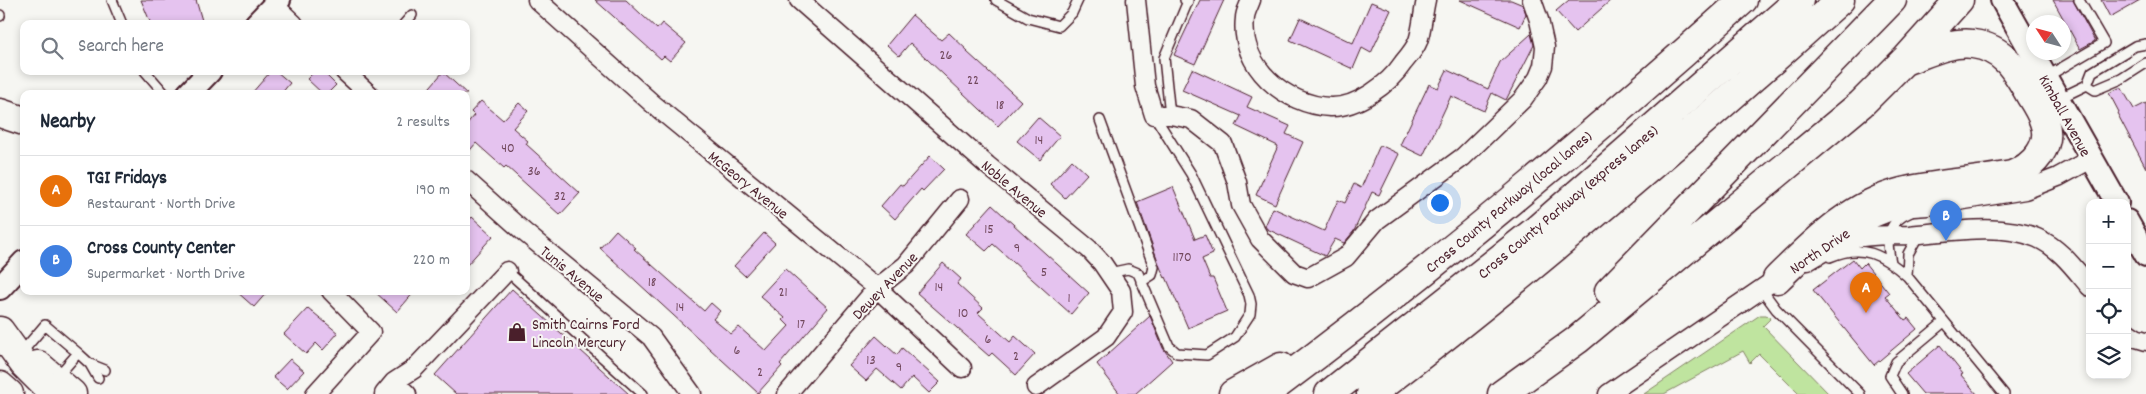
<!DOCTYPE html>
<html lang="en">
<head>
<meta charset="utf-8">
<style>
	body { margin:0; font-family:Dekko,sans-serif; background:#f6f6f7; color:#1f2937 }
	.controls { position:absolute; right:15px; bottom:15px; display:grid; overflow:hidden; border-radius:10px; box-shadow:0 2px 8px #0003 }
	.controls button { width:45px; height:45px; display:grid; place-items:center; padding:0; border:0; border-bottom:1px solid #e0e1e3; background:#fff; color:#1f2937; font:25px sans-serif }
	.compass { position:absolute; left:2026px; top:15px; width:45px; height:45px; border-radius:50%; background:#fff; box-shadow:0 2px 8px #0003; rotate:306deg }
	.you { position:absolute; left:1439px; top:202px; width:18px; height:18px; margin:-12px; border:4px solid #fff; border-radius:50%; background:#1a73e8; box-shadow:0 0 0 8px #1a73e833 }
	.badge { display:grid; place-items:center; width:32px; height:32px; border-radius:50%; background:#0f766e; color:#fff; font-size:16px; font-weight:700 }
	.pin { position:absolute; translate:-50% -41px; filter:drop-shadow(0 1px 2px #0008) }
	.pin::after { content:''; position:absolute; top:26px; width:18px; height:15px; background:inherit; clip-path:polygon(0 0,100% 0,50% 100%) }
	.list { margin:0; padding:0; list-style:none }
	h2 { display:flex; justify-content:space-between; align-items:center; height:65px; margin:0; padding:0 20px; font-size:21px }
	h2 small { font-size:16px; font-weight:400; color:#747a83 }
	.list li { display:grid; grid-template-columns:32px 1fr auto; gap:15px; align-items:center; box-sizing:border-box; height:70px; padding:0 20px; border-top:1px solid #e0e1e3 }
	.list b { display:block; font-size:19px; white-space:nowrap }
	.list p { margin:0; font-size:16px; white-space:nowrap; color:#747a83 }
	.list em { font-size:16px; font-style:normal; color:#747a83 }
	.icon { flex:none; width:28px; height:28px; fill:none; stroke:currentColor; stroke-width:2; stroke-linecap:round; stroke-linejoin:round }
	.map { position:relative; flex:none; width:2146px; height:394px; overflow:hidden }
	.search { position:absolute; background:#fff; box-shadow:0 2px 8px #0003; left:20px; top:20px; width:450px; height:55px; display:flex; align-items:center; gap:12px; box-sizing:border-box; padding:0 18px; border-radius:10px; color:#747a83; font-size:19px }
	.panel { position:absolute; background:#fff; box-shadow:0 2px 8px #0003; left:20px; top:90px; width:450px; height:205px; border-radius:10px }
	.map>svg:first-child { display:block }
</style>
</head>
<body>
<div class="map">
<svg width="2146" height="394" viewBox="0 0 2146 394">
	<rect width="100%" height="100%" fill="#f6f6f2"/>
	<filter id="ink" filterUnits="userSpaceOnUse"><feTurbulence type="fractalNoise" baseFrequency=".02" numOctaves="2"/><feDisplacementMap in="SourceGraphic" scale="10" xChannelSelector="R" yChannelSelector="G"/><feConvolveMatrix kernelMatrix="1 2 1 2 8 2 1 2 1" color-interpolation-filters="sRGB"/></filter>
	<g filter="url(#ink)">
		<path fill="#bfe49f" stroke="#848265" d="M1760,315H1766L1771,318L1763,326L1829,394H1799L1759,354L1750,363L1743,351L1664,394H1644Z"/>
		<path fill="#e5c3ef" stroke="#4a1f2b" d="M141,0H196L203,24H151Z
			M595,0H626L657,29L662,23L686,43L670,61L664,56L661,59Z
			M1200,0H1224L1195,64L1174,55Z
			M1460,0H1511L1523,5L1526,14L1520,27Z
			M1569,0H1611L1575,32L1556,11Z
			M2053,0H2073L2095,41L2080,49Z
			M2101,0H2140L2110,17Z
			M1371,2L1391,10L1371,53L1362,48L1353,69L1290,40L1300,18L1353,43Z
			M912,15L941,40L949,33L968,51L967,52L1021,101L998,126L910,43L899,56L887,45Z
			M1531,34L1534,45L1506,100L1492,93L1484,111L1451,96L1423,156L1400,145L1429,84L1438,88L1447,70L1488,89L1500,62Z
			M1192,69L1252,97L1247,107L1290,126L1286,134L1303,142L1275,204L1256,195L1278,146L1236,126L1241,116L1182,90Z
			M271,71H276L290,83L281,94H251Z
			M315,71H322L336,85L327,94H323L307,79Z
			M443,72L467,94H424Z
			M2121,87L2134,109L2146,103V168L2117,113L2119,112L2109,93Z
			M481,101L503,120L519,103L528,111L513,128L528,141L526,144L580,193L560,215L506,166L504,168L476,143L466,155V125L474,115L471,112Z
			M1038,117L1060,136L1040,160L1017,141Z
			M1380,145L1399,154L1379,195L1372,192L1354,231L1344,243L1335,239L1325,256L1267,229L1265,226L1273,208L1324,231L1338,200L1345,203L1354,184L1361,188Z
			M930,156L944,169L923,191L921,189L895,219L881,206L900,184L903,186Z
			M1072,160L1087,174L1065,198L1050,184Z
			M1173,187L1195,239L1205,235L1213,254L1202,259L1210,278H1213L1227,311L1188,328L1166,277L1165,278L1160,267L1137,202Z
			M992,205L1089,293L1071,314L993,244L986,251L966,234Z
			M472,217L493,236L466,266V224Z
			M616,230L636,248L634,249L704,311L711,303L720,311L713,319L731,334L739,327L766,351L789,326L783,320L785,318L760,296L785,269L828,308L780,364L782,366L758,393L600,248Z
			M764,233L775,243L745,276L734,266Z
			M1853,259L1860,268L1865,263L1889,293L1885,296L1905,320L1908,318L1917,329L1874,365L1813,290Z
			M943,263L961,279L957,284L983,308L978,313L1010,342L1015,336L1035,354L1016,375L992,353L989,356L917,293Z
			M512,289L629,394H456L435,375Z
			M236,291H268L254,307Z
			M374,291H415L397,312Z
			M308,308L338,333L323,350L316,343L306,354L284,334Z
			M1150,316L1163,348L1172,361L1135,394H1120L1097,364Z
			M876,336L897,355L902,348L940,382L929,393L912,377L901,390L877,369L866,381L849,366Z
			M1940,345L1963,374L1961,375L1977,394H1923L1906,374Z
			M290,359L304,371L287,389L273,377Z"/>
		<g fill="none" stroke-linecap="round" stroke-linejoin="round">
			<g stroke="#4a1f2b" stroke-width="12">
				<path id="service" d="M112,0L122,24
					M996,0L1028,18L1059,26L1072,13L1078,0
					M0,15V16
					M404,24L412,15
					M145,71L165,94
					M2046,77L2104,43L2079,0
					M2087,85L2095,90L2121,79L2146,63
					M2058,99L2087,85L2092,72L2135,46L2146,44
					M1170,115L1164,58L1188,1L1185,0
					M1100,120L1154,267L1152,275L1141,282
					M1830,257C1862,243 1883,255 1907,276L2004,394
					M1891,262C1885,238 1887,222 1911,212
					M507,271L643,394
					M1109,273L1128,269L1138,273L1169,346L1177,353L1207,355L1235,337L1250,314L1251,304L1249,295L1191,174L1154,115
					M1907,276L1908,254L1919,234
					M1762,290L1776,309L1860,394
					M22,352L45,325L78,353
					M57,377L78,353L90,364
					M98,378L90,364L105,370
					M1902,394L1890,376L1896,362L1944,322"/>
			</g>
			<g stroke="#4a1f2b" stroke-width="21">
				<path id="minor" d="M537,0L653,104L877,288L962,368
					M799,0L987,165L1089,249L1102,263L1121,291L1123,312L1106,337L1036,387
					M1136,0L1145,86L1154,115H1170L1191,119L1223,144L1237,182L1241,205L1260,239L1294,273L1308,278L1346,257L1377,220L1463,157L1523,99L1538,78L1543,66L1545,47L1539,20L1532,0
					M1251,0C1249,6 1245,12 1245,18C1239,66 1285,105 1330,107C1357,108 1389,84 1403,63C1408,57 1415,49 1418,41C1422,29 1423,13 1426,0
					M274,5L294,24
					M344,71L369,94
					M466,180L524,232L651,337L692,394
					M1849,228L1899,208L1928,206L2025,190L2058,177L2091,159
					M1808,261C1822,253 1836,243 1852,239C1871,234 1890,236 1909,235C1948,232 2001,222 2037,238C2060,248 2074,268 2090,287
					M2127,332L2136,338L2146,341
					M394,382L407,394
					M315,394L371,332L331,291
					M384,394L394,382L414,369L507,271
					M787,394L877,288L906,265L960,199
					M1608,394L1785,273"/>
			</g>
			<g stroke="#4a1f2b" stroke-width="26">
				<path id="tertiary" d="M2002,0L2117,203
					M256,24L279,0
					M188,94L210,71
					M2127,221L2146,255
					M0,288L24,262"/>
			</g>
			<g stroke="#4a1f2b" stroke-width="31">
				<path id="primary" d="M0,113L24,121
					M38,365L72,394"/>
			</g>
			<g stroke="#4a1f2b" stroke-width="31">
				<path id="motorway" d="M1777,279C1814,243 1850,205 1902,192C1938,183 1976,182 2012,175C2033,167 2053,146 2044,122C2041,112 2035,103 2030,95C2016,70 2004,48 1973,44C1951,41 1927,53 1907,60
					M1609,291L1892,0
					M0,331L24,364L54,394
					M0,386L9,394
					M1233,394L1281,367
					M1265,394C1431,271 1590,138 1743,0
					M1329,394L1535,231L1799,0
					M1371,394C1534,270 1688,137 1840,0
					M1502,394L1577,340L1861,104L1905,60L1959,0"/>
			</g>
			<use href="#service" stroke="#f6f6f2" stroke-width="9"/>
			<use href="#minor" stroke="#f6f6f2" stroke-width="18"/>
			<use href="#tertiary" stroke="#f6f6f2" stroke-width="22"/>
			<use href="#primary" stroke="#f6f6f2" stroke-width="28"/>
			<use href="#motorway" stroke="#f6f6f2" stroke-width="28"/>
		</g>
	</g>
	<defs>
		<g id="shop-bare" transform="scale(1.5)"><path d="M-5-2.5h2.3a2.7 3.5 0 0 1 5.4 0H5L5.5 6h-11ZM-1.5-2.5h3a1.5 2.3 0 0 0-3 0Z" fill="#4a1f2b" stroke="#f6f6f2" stroke-width="2.5" paint-order="stroke"/></g>
	</defs>
	<g fill-rule="evenodd">
		<use href="#shop-bare" x="517" y="332"/>
	</g>
	<g text-anchor="middle" stroke-width="4" stroke-linejoin="round" paint-order="stroke">
		<g font-size="14" fill="#71485c">
			<text x="946" y="59">26</text>
			<text x="973" y="84">22</text>
			<text x="1000" y="109">18</text>
			<text x="1039" y="144">14</text>
			<text x="508" y="152">40</text>
			<text x="534" y="175">36</text>
			<text x="560" y="200">32</text>
			<text x="989" y="233">15</text>
			<text x="1017" y="252">9</text>
			<text x="1182" y="261">1170</text>
			<text x="1044" y="276">5</text>
			<text x="652" y="286">18</text>
			<text x="939" y="291">14</text>
			<text x="783" y="296">21</text>
			<text x="1069" y="302">1</text>
			<text x="680" y="311">14</text>
			<text x="963" y="317">10</text>
			<text x="801" y="328">17</text>
			<text x="988" y="343">6</text>
			<text x="737" y="354">6</text>
			<text x="1016" y="360">2</text>
			<text x="871" y="364">13</text>
			<text x="899" y="371">9</text>
			<text x="760" y="376">2</text>
		</g>
		<g font-size="16" fill="#4a1f2b" stroke="#f6f6f2">
			<text transform="translate(2066 115) rotate(61)" y="6">Kimball Avenue</text>
			<text transform="translate(749 184) rotate(39)" y="6">McGeory Avenue</text>
			<text transform="translate(1015 188) rotate(40)" y="6">Noble Avenue</text>
			<text transform="translate(1508 201) rotate(-40)" y="6">Cross County Parkway (local lanes)</text>
			<text transform="translate(1567 201) rotate(-40)" y="6">Cross County Parkway (express lanes)</text>
			<text transform="translate(1819 250) rotate(-34)" y="6">North Drive</text>
			<text transform="translate(573 273) rotate(40)" y="6">Tunis Avenue</text>
			<text transform="translate(884 285) rotate(-46)" y="6">Dewey Avenue</text>
		</g>
		<g font-size="16" fill="#4a1f2b" stroke="#f6f6f2" text-anchor="start">
			<text x="532" y="329">Smith Cairns Ford<tspan x="532" dy="18">Lincoln Mercury</tspan></text>
		</g>
	</g>
</svg>
<div class="controls">
<button>+</button>
<button>−</button>
<button><svg class="icon" aria-label="locate" viewBox="0 0 24 24"><circle cx="12" cy="12" r="6"/><path d="M12 2v4M12 18v4M2 12h4M18 12h4"/></svg></button>
<button><svg class="icon" aria-label="layers" viewBox="0 0 24 24"><path d="M12 4l9 5-9 5-9-5zM3 14l9 5 9-5"/></svg></button>
</div>
<svg class="compass" viewBox="-18 -18 36 36"><path d="M0-13l5 13h-10z" fill="#e53935"/><path d="M0 13l5-13h-10z" fill="#747a83"/></svg>
<div class="you"></div>
<div class="pin badge" style="left:1866px;top:313px;background:#e8710a">A</div>
<div class="pin badge" style="left:1946px;top:241px;background:#3f7fe0">B</div>
<div class="search"><svg class="icon" aria-label="search" viewBox="0 0 24 24"><circle cx="10" cy="10" r="6"/><path d="M15 15l6 6"/></svg>Search here</div>
<section class="panel">
<h2>Nearby<small>2 results</small></h2>
<ul class="list">
<li><span class="badge" style="background:#e8710a">A</span><div><b>TGI Fridays</b><p>Restaurant · North Drive</p></div><em>190 m</em></li>
<li><span class="badge" style="background:#3f7fe0">B</span><div><b>Cross County Center</b><p>Supermarket · North Drive</p></div><em>220 m</em></li>
</ul>
</section>
</div>
</body>
</html>
